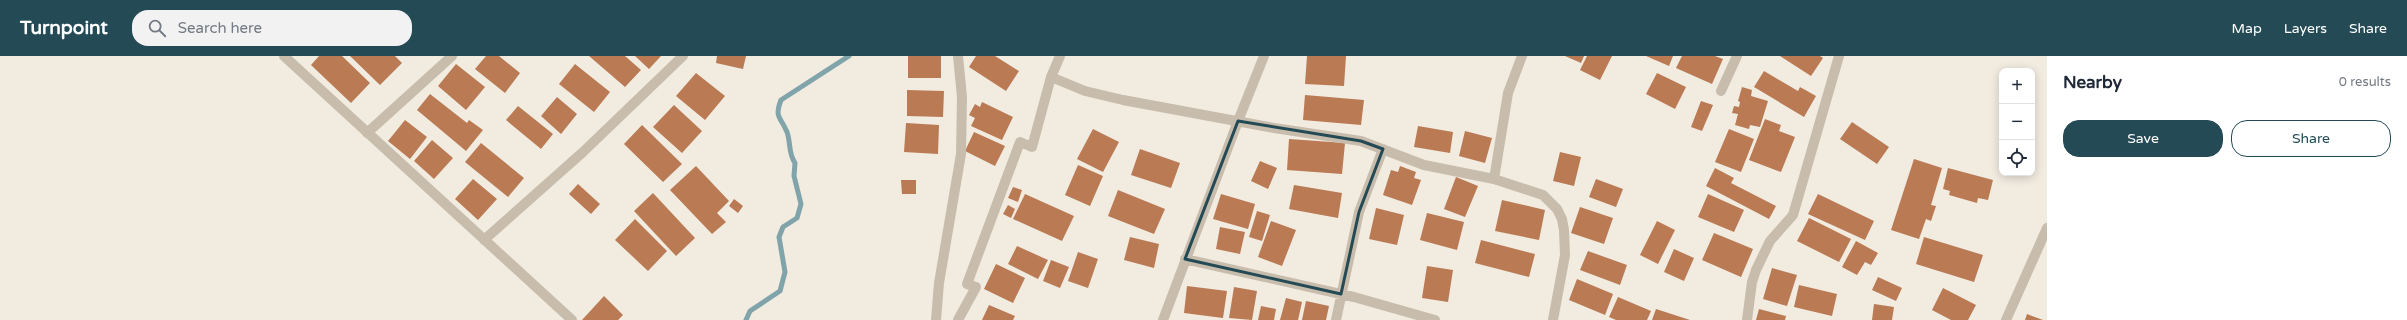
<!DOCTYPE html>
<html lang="en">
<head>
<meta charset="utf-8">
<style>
	body { margin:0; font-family:"Varela Round",sans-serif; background:#f2f2f3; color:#1f2937 }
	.controls { position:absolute; right:12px; top:12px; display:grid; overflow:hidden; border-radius:8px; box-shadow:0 2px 10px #0003 }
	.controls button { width:36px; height:36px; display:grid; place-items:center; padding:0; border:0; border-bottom:1px solid #e0e1e3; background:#fff; color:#1f2937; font:20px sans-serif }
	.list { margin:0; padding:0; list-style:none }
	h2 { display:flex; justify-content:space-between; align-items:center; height:52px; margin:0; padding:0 16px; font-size:17px }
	h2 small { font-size:13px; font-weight:400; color:#747a83 }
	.actions { display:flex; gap:8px; padding:12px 16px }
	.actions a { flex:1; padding:9px 0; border:1px solid #244b55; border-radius:16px; text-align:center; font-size:14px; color:#244b55 }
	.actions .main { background:#244b55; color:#fff }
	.icon { flex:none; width:22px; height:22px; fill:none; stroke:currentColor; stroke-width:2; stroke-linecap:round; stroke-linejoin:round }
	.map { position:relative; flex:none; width:2047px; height:264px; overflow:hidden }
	header { display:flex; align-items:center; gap:24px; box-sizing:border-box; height:56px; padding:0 20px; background:#244b55; color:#fff }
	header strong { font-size:19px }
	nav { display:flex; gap:22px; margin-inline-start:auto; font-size:14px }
	.search { width:280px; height:36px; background:#f2f2f3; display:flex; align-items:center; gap:10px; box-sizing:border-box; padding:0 14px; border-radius:16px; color:#747a83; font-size:15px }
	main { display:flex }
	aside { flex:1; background:#fff }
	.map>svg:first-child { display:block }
</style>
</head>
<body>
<header>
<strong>Turnpoint</strong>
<div class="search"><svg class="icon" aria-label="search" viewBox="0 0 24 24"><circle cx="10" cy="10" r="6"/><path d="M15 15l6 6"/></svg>Search here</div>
<nav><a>Map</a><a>Layers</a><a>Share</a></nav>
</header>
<main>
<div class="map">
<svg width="2047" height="264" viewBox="0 0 2047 264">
	<rect width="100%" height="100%" fill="#f1ebe0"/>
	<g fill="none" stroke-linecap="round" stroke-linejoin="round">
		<path stroke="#81a4ab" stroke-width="5" d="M746,264L750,255L780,235L785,216L779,181L783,171L797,162L801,148L794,120L795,107C788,97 791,87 787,76C781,61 774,62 781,44L849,0"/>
	</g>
	<path fill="#ba7a54" d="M319,0H342L370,27L351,47L311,9Z
		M350,0H395L402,7L380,29Z
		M486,0H499L520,17L505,37L475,13Z
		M589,0H625L641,14L625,31Z
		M635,0H661L649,13Z
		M717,0H746L743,13L716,7Z
		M908,0H941V22H908Z
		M976,0H995L1019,15L1006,35L969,11Z
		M1307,0H1346L1344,30L1305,28Z
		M1565,0H1584L1581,7Z
		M1587,0H1612L1600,24L1580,14Z
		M1646,0H1673L1669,10Z
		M1682,0H1715L1723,3L1712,28L1676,12Z
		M1780,0H1820L1823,2L1811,20Z
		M456,8L485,31L466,54L438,30Z
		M575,8L610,36L594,56L559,28Z
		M1764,15L1798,35L1800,31L1816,40L1804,61L1754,31Z
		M696,17L725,40L705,64L676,40Z
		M1657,17L1686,31L1675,53L1646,38Z
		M1742,31L1752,34L1751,40L1768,45L1760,71L1750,69L1749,73L1735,69L1738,58L1732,57L1734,50L1739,51L1740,46L1738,45Z
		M907,34L944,35L943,61L907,60Z
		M430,38L467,67L469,64L483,74L466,95L417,54Z
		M1305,39L1364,44L1361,69L1303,64Z
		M557,41L577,58L561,78L541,60Z
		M1701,45L1713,49L1702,75L1691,71Z
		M982,46L1013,61L1002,84L971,70L975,62L969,59L975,48L980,51Z
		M674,49L702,75L682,97L653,71Z
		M518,50L553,78L541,93L506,64Z
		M1765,63L1781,69L1779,75L1795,81L1781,116L1749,104Z
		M405,64L427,81L410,103L388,85Z
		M1852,66L1889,91L1877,108L1840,83Z
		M906,67L939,69L938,98L904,96Z
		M642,69L682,108L663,126L624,88Z
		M1418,70L1453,76L1450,97L1414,91Z
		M1093,73L1119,86L1103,116L1077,103Z
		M1729,73L1754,83L1741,116L1715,106Z
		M1465,75L1492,82L1485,107L1459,100Z
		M974,76L1005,90L995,110L965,95Z
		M1289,83L1345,87L1342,118L1287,114Z
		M432,84L453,102L434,123L414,105Z
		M481,87L524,122L508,141L465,106Z
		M1140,93L1180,107L1171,132L1131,119Z
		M1560,96L1581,101L1574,130L1553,125Z
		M1914,103L1942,112L1931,149L1936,150L1931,165L1926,163L1919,183L1891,174Z
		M1260,105L1277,112L1268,133L1251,125Z
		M1078,109L1103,120L1090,150L1065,139Z
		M696,110L729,145L717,157L726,166L712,178L670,134Z
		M1400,110L1416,116L1414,122L1421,124L1412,149L1383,139L1391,114L1398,116Z
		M1715,112L1734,122L1731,127L1776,150L1769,163L1706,130Z
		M1948,112L1993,124L1988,144L1978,142L1977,147L1949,139L1950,135L1943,133Z
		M1456,121L1478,130L1465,161L1444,153Z
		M473,123L497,143L478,164L455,143Z
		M1596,123L1623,133L1616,151L1589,141Z
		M901,124H916V138H902Z
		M578,128L600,148L591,158L569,138Z
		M1294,129L1342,137L1338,162L1289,153Z
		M1013,131L1022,134L1018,146L1008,142Z
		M1118,134L1165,153L1154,178L1108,160Z
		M653,137L695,182L676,200L634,155Z
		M1025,138L1074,160L1062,185L1013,163Z
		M1221,138L1255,148L1248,173L1213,163Z
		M1708,138L1744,154L1734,176L1698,161Z
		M1818,138L1874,165L1865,184L1808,158Z
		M734,143L743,150L738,157L729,150Z
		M1502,144L1545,154L1539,184L1495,175Z
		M1008,149L1015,153L1011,162L1003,158Z
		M1580,151L1613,162L1604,188L1571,177Z
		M1376,152L1404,159L1397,189L1369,183Z
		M1257,155L1270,159L1262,185L1249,181Z
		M1427,157L1464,166L1457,194L1420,184Z
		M1809,162L1851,183L1839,206L1797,185Z
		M635,163L667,195L648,215L615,184Z
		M1271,165L1296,174L1282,210L1258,201Z
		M1657,165L1675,174L1658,208L1640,199Z
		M1220,171L1245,176L1240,198L1216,193Z
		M1714,177L1753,193L1741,221L1702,204Z
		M1130,181L1159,188L1154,212L1124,204Z
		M1924,181L1983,199L1974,226L1916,208Z
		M1481,184L1535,198L1529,221L1475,207Z
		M1856,185L1878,197L1871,209L1865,206L1857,219L1842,211Z
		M1017,190L1048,204L1038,223L1008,208Z
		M1674,193L1694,202L1684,225L1664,216Z
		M1588,195L1627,209L1620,229L1580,214Z
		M1078,196L1098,203L1088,232L1068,225Z
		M1051,204L1069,211L1060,232L1043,225Z
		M996,208L1025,222L1013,247L984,233Z
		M1427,210L1453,214L1448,246L1422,242Z
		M1772,212L1797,219L1787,250L1763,243Z
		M1878,221L1902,232L1896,245L1872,234Z
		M1577,223L1613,238L1605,259L1569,244Z
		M1799,229L1837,238L1832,260L1794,251Z
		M1187,230L1227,235L1223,262L1184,257Z
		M1234,231L1257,235L1252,264L1229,262Z
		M1943,232L1976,249L1968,264H1951L1932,254Z
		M604,240L623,259L618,264H582Z
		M1618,241L1651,255L1647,264H1616L1609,261Z
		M1286,242L1302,246L1298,264H1280Z
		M1306,245L1329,250L1326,264H1302Z
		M1874,248L1894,251L1892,264H1872Z
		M989,249L1015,260L1013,264H982Z
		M1261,250L1276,253L1274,264H1258Z
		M1656,253L1690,264H1652Z
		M1759,253L1786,260L1785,264H1756Z
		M2027,258L2043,264H2025Z"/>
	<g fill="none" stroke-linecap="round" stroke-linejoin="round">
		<path stroke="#c8bdac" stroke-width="10" d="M284,0L572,264
			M1051,21L1085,35L1123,44L1274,72L1361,85L1424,109L1494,123L1543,139L1557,153L1562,163L1564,174L1565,199L1553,264
			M1721,35L1737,0
			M367,77L452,0
			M1494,123L1508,37L1522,0
			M484,184L583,96L683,0
			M1185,203L1354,241L1435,264
			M936,264L939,227L961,98L962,41L958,0
			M958,264L976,231L967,228L1020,86L1032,91L1051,21L1060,0
			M1163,264L1238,65L1264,0
			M1336,264L1359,156L1383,93
			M1747,264L1752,226L1756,214L1770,185L1793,159L1839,0
			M2006,264L2047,172"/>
	</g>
	<path fill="none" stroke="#244b55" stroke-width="3" stroke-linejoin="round" d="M1238,65L1361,85L1383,93L1359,156L1341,238L1185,203Z"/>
</svg>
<div class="controls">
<button>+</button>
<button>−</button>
<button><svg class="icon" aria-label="locate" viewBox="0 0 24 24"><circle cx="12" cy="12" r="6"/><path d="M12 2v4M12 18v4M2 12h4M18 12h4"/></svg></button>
</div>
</div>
<aside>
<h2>Nearby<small>0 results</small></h2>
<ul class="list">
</ul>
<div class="actions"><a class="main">Save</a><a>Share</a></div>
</aside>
</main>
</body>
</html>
